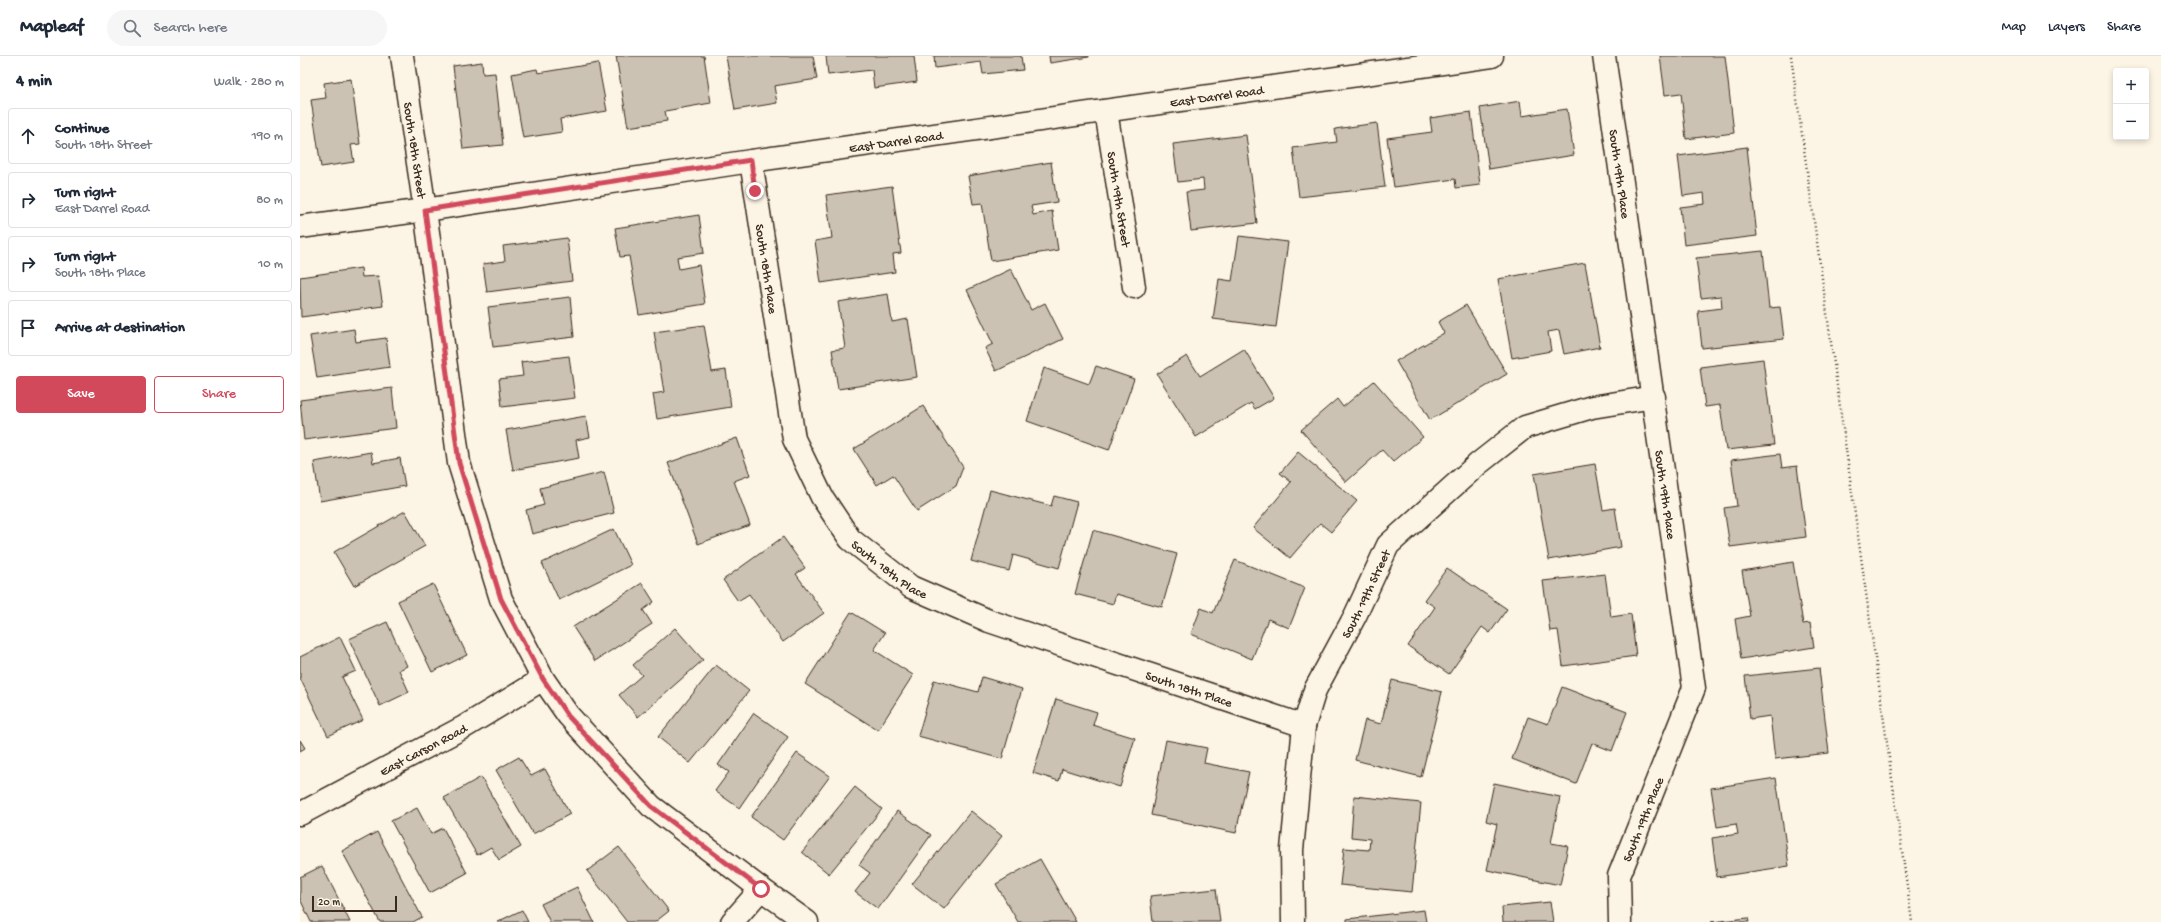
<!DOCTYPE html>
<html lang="en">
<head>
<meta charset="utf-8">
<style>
	body { margin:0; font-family:"Gochi Hand",sans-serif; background:#f6f6f7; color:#1f2937 }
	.controls { position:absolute; right:12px; top:12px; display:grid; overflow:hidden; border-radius:4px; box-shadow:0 2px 6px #0003 }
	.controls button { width:36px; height:36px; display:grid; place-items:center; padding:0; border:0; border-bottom:1px solid #e0e1e3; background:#fff; color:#1f2937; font:20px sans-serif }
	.scale { position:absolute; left:12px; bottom:10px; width:85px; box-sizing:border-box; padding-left:4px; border:2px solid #3b2a1e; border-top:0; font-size:11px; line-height:14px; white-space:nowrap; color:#3b2a1e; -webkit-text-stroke:3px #fcf5e5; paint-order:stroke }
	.stop { position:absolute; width:12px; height:12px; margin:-9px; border:3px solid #d1495b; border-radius:50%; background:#fff }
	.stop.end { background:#d1495b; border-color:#fff; box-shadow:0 1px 4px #0008 }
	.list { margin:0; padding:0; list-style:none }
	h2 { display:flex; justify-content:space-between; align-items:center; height:52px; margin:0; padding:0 16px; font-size:17px }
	h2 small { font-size:13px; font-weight:400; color:#747a83 }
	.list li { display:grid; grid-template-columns:26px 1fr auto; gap:12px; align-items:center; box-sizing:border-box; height:56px; margin:0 8px 8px; padding:0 8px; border:1px solid #e0e1e3; border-radius:4px }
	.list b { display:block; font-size:15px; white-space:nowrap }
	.list p { margin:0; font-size:13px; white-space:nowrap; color:#747a83 }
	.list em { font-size:13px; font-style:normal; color:#747a83 }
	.actions { display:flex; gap:8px; padding:12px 16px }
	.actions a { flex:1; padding:9px 0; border:1px solid #d1495b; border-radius:4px; text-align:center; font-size:14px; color:#d1495b }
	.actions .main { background:#d1495b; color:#fff }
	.icon { flex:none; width:22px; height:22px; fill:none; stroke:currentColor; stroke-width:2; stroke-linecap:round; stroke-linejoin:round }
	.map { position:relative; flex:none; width:1861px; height:866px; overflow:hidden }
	header { display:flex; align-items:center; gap:24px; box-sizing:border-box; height:56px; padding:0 20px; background:#fff; border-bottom:1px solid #e0e1e3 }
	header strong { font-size:19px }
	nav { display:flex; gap:22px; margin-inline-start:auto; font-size:14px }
	.search { width:280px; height:36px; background:#f6f6f7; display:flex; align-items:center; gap:10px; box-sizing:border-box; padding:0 14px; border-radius:22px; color:#747a83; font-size:15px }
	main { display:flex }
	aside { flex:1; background:#fff }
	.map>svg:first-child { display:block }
</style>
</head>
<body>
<header>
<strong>Mapleaf</strong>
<div class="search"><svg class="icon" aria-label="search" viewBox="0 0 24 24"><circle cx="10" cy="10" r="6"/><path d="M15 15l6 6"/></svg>Search here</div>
<nav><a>Map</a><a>Layers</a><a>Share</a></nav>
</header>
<main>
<aside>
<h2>4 min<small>Walk · 280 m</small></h2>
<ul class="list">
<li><svg class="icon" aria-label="ahead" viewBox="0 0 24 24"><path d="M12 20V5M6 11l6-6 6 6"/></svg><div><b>Continue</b><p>South 18th Street</p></div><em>190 m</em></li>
<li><svg class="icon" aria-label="right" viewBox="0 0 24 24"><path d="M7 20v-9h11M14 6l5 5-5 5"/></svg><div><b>Turn right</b><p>East Darrel Road</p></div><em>80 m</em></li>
<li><svg class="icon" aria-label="right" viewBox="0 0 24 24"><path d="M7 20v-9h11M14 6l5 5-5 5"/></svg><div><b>Turn right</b><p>South 18th Place</p></div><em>10 m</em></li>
<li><svg class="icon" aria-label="arrive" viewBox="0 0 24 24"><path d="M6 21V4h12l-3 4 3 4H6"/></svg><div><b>Arrive at destination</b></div></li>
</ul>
<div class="actions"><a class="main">Save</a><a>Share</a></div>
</aside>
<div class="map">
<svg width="1861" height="866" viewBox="0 0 1861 866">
	<rect width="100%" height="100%" fill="#fcf5e5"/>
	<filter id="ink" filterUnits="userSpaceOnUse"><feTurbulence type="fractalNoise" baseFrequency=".025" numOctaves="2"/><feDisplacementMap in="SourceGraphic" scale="8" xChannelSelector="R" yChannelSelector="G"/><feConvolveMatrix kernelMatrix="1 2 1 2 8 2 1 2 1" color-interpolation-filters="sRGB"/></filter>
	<g filter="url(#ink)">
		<path fill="#ccc2b3" stroke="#3b2a1e" d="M316,0H404L411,47L365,55L367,65L328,71Z
			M426,0H513L517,23L474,30L477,47L435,54Z
			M526,0H614L617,26L574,32L572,14L528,19Z
			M634,0H721L723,14L683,18L681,6L635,12Z
			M749,0H789V1L750,7Z
			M1360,0H1425L1434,77L1386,83L1381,37L1365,39Z
			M182,6L183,18L195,17L203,89L163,93L153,10Z
			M298,7L307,55L260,63L262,76L223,82L212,18L237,13L238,17Z
			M51,23L60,88L51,89L54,106L21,111L11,44L26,42L24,27Z
			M1220,45L1222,60L1267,53L1274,99L1189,113L1180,52Z
			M1171,56L1180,129L1156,132L1155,123L1094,131L1087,82L1132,76L1130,62Z
			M1077,67L1085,131L999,141L993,92L1037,86L1035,73Z
			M946,79L957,167L891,175L886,136L904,134L903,123L878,126L873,88Z
			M1447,91L1457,180L1384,189L1380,151L1405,148L1404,137L1383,140L1378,100Z
			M751,106L757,146L731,150L733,159L752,155L758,194L691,205L682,147L673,148L668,120Z
			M592,130L601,197L593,198L595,216L521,227L515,185L532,182L526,139Z
			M399,159L404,197L377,201L379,213L399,209L405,248L339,259L329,200L320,201L315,172Z
			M939,180L988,186L976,271L913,263L919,223L932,225Z
			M267,182L272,225L187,236L183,208L205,205L203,190Z
			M1463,195L1469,252L1480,251L1484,283L1402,292L1398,255L1422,252L1421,240L1401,242L1396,202Z
			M1285,207L1300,291L1264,298L1259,274L1248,276L1251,295L1212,302L1198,223Z
			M61,212L62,221L78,220L83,250L1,261L0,221Z
			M711,213L731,254L745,247L763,283L696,315L685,292L693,288L667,234Z
			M588,238L592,266L608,263L617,321L538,333L532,294L545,292L538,246Z
			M270,241L274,281L193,291L188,251Z
			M1166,249L1207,318L1130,364L1096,305L1144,277L1138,266Z
			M404,269L412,316L426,314L431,351L357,363L353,338L364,336L354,276Z
			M54,273L56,286L86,282L90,311L17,322L10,280Z
			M944,293L974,342L955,353L951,347L896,381L857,318L887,300L900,320Z
			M269,300L275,342L202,351L199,323L223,320L221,306Z
			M1463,303L1474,389L1426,394L1420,349L1405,351L1400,311Z
			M796,310L834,323L809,394L727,365L744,312L789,328Z
			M1074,325L1123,381L1093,406L1082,394L1046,426L1001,374L1037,343L1043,351Z
			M92,332L96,372L4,384L0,344Z
			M623,350L663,411L656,430L617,455L593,419L577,429L554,393Z
			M286,360L290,381L276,384L279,402L213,414L206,374Z
			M437,382L450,419L434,425L450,469L398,488L368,407Z
			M71,396L73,407L100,402L105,430L20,445L14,406Z
			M998,396L1057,445L1031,476L1020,467L990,502L953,472L991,426L980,417Z
			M1480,398L1482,412L1497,410L1506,481L1430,491L1424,452L1437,450L1431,404Z
			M1295,408L1303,454L1315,452L1321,491L1249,504L1234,418Z
			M304,416L314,457L232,478L226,454L244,449L240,432Z
			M690,434L751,450L754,440L777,446L759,512L713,499L709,515L671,505Z
			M105,455L125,490L54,530L34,496Z
			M314,473L331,509L259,544L242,507Z
			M793,474L877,498L862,551L816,538L813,548L775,538Z
			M483,481L505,512L496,518L524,557L483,586L449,538L438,545L423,524Z
			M935,504L1005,532L989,572L968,563L952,603L891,578L901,552L913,557Z
			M1493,506L1503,568L1510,567L1514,591L1441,603L1435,563L1450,560L1442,515Z
			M1147,512L1207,553L1190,577L1182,571L1149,618L1108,590L1135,551L1124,544Z
			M1305,518L1311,561L1331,558L1336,600L1263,610L1258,574L1250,575L1243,525Z
			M342,527L354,546L343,554L352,568L295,605L273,571Z
			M133,528L167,599L132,616L98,545Z
			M551,556L585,577L574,594L613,619L578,674L505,628Z
			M87,566L107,610L99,614L109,636L80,650L49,583Z
			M375,572L403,604L338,661L319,639L342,619L333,609Z
			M40,581L56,615L42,621L63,664L28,680L0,622V601Z
			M416,609L449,635L390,707L358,681Z
			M1519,612L1529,697L1475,703L1470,660L1450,663L1445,620Z
			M682,621L722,633L702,703L618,680L634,624L678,636Z
			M1092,624L1142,636L1121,721L1055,704L1065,664L1081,668Z
			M1262,631L1327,656L1312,695L1292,687L1276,728L1212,703L1228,661L1248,668Z
			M756,643L797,656L793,669L835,682L820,731L762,713L759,725L733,717Z
			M454,657L488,681L439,752L415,735L429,716L418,709Z
			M0,684L5,692L0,695Z
			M866,684L907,692L904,707L949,716L936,777L851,759Z
			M497,697L530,720L483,784L451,761Z
			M219,701L231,720L245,713L270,758L233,778L196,714Z
			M181,721L221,791L199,804L191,791L177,799L144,742Z
			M1476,722L1489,810L1417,821L1412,782L1438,778L1436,768L1417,771L1411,732Z
			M1194,727L1260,741L1251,787L1268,790L1260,829L1187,814L1197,768L1186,765Z
			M555,731L582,753L529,818L502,796Z
			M1054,740L1121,747L1112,836L1040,829L1044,792L1069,794L1070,783L1051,781Z
			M117,752L131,778L143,772L167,817L130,837L91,765Z
			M597,755L631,779L578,853L555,836L570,817L559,809Z
			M671,755L702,780L644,853L612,828Z
			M77,776L122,861L113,866H80L42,795Z
			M319,791L369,855L355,866H327L287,815Z
			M740,803L776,866H718L696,828Z
			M22,810L50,866H11L0,843V821Z
			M277,831L294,866H250L241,848Z
			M916,833L920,866H853L850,840Z
			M1250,846L1253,866H1203L1202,851Z
			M222,854L228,866H197Z
			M1124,854L1126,866H1047V863Z
			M1448,862L1449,866H1411Z"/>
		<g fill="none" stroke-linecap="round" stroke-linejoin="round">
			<g stroke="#3b2a1e" stroke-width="25">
				<g id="minor">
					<path id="s1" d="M102,0L125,154L159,407L201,543L243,623L268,659L351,750L461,833L507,866"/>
					<path id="s2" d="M1304,0L1394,632L1319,820L1320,866"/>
					<path id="s3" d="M806,55L834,231"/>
					<path id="s4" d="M451,105L494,383L522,441L550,483L611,531L689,565L1004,670"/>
					<path id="s5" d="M0,171L125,154L451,105L1192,0"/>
					<path id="s6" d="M0,758L164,671L243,623"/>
					<path d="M432,866L461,833"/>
					<path id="s7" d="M993,866L992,794L1004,670L1015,634L1055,560L1088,489L1178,408L1225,371L1292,351L1354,341"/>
				</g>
			</g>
			<path stroke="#3b2a1e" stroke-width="2.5" stroke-dasharray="1 3" stroke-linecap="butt" d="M1491,0L1612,866"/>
			<use href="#minor" stroke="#fcf5e5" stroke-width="22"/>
		</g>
	</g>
	<g fill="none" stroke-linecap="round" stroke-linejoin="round" filter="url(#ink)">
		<path stroke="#d1495b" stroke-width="5" d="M455,135L451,104L125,154L159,407L201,543L243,623L268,660L351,750L461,833"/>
	</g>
	<g text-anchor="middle" stroke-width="3" stroke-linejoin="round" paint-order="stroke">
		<g font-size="13" fill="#3b2a1e" stroke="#fcf5e5">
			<text dy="5" stroke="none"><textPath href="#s5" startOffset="926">East Darrel Road</textPath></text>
			<text dy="5" stroke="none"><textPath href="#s5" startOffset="602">East Darrel Road</textPath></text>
			<text dy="5" stroke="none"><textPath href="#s1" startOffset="95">South 18th Street</textPath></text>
			<text dy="5" stroke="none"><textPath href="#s2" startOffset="119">South 19th Place</textPath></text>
			<text dy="5" stroke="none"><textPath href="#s3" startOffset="89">South 19th Street</textPath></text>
			<text dy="5" stroke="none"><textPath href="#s4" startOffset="109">South 18th Place</textPath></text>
			<text dy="5" stroke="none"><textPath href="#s2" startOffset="443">South 19th Place</textPath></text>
			<text dy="5" stroke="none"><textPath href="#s4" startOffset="446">South 18th Place</textPath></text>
			<text dy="5" stroke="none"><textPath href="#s7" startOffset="343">South 19th Street</textPath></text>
			<text dy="5" stroke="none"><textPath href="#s4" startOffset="770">South 18th Place</textPath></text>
			<text dy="5" stroke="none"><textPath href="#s6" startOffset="139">East Carson Road</textPath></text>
			<text transform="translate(1342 763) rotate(-68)" y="5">South 19th Place</text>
		</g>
	</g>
</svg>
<div class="controls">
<button>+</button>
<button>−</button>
</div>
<div class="scale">20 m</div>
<div class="stop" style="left:461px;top:833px"></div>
<div class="stop end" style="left:455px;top:135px"></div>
</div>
</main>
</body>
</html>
